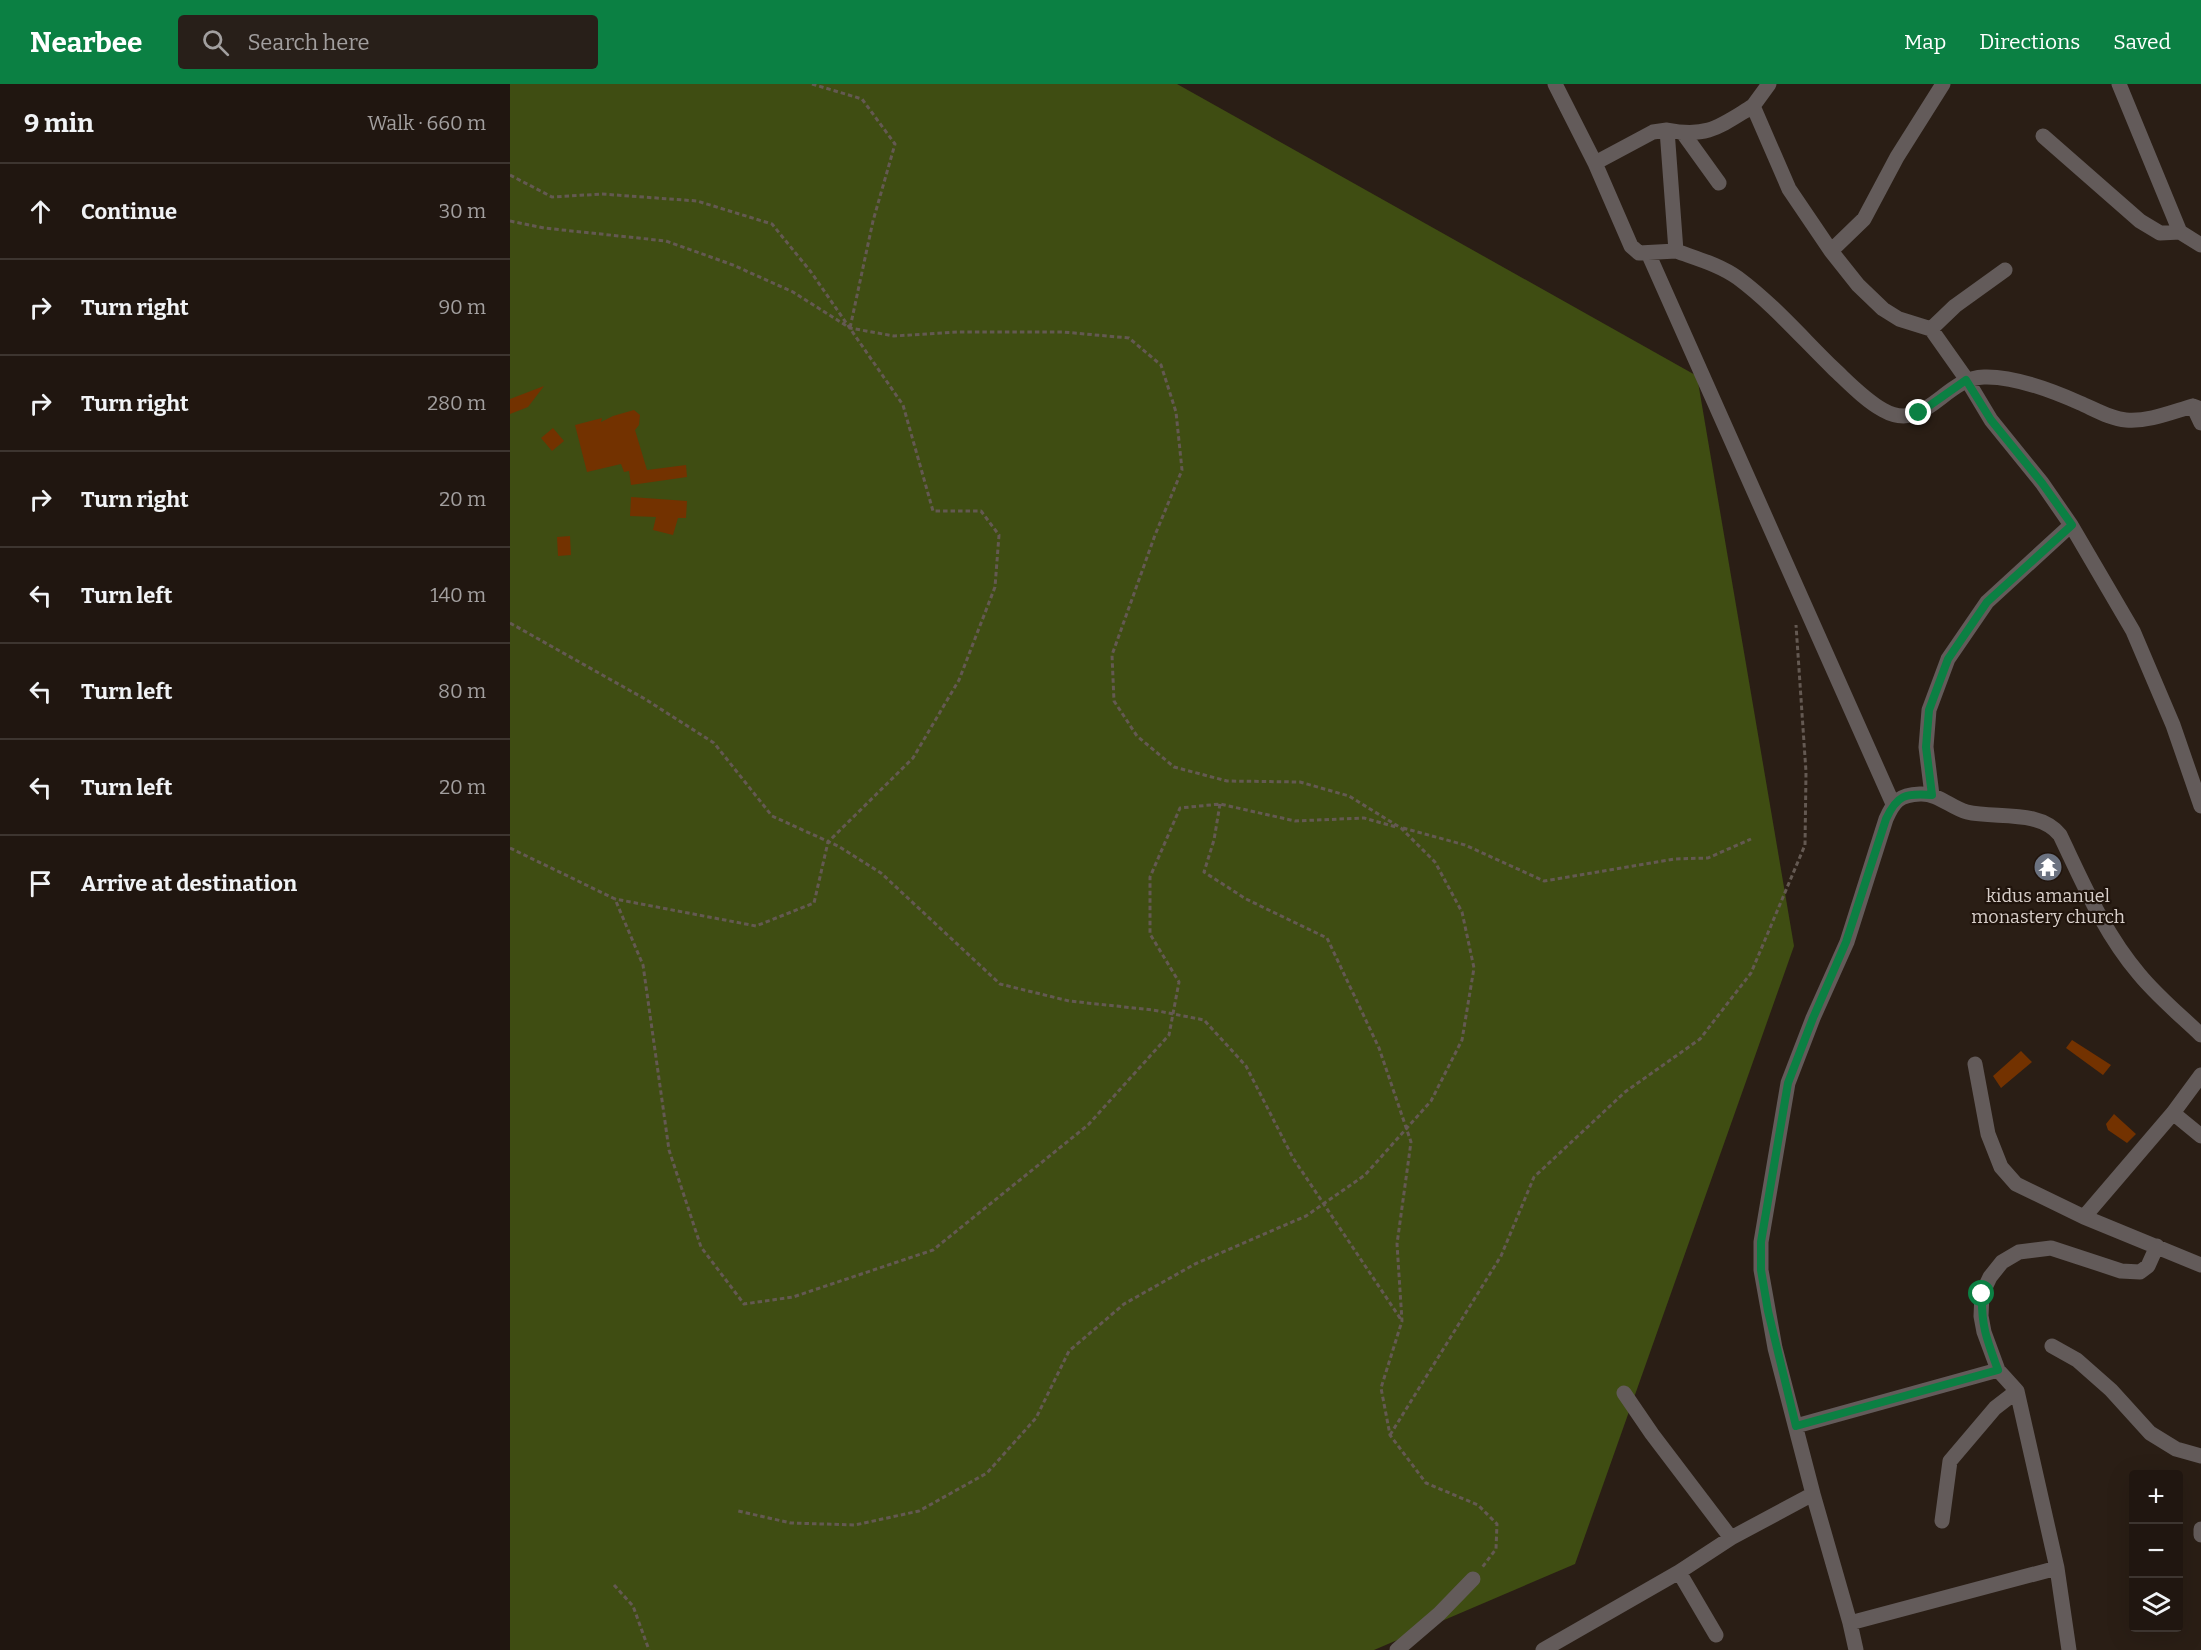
<!DOCTYPE html>
<html lang="en">
<head>
<meta charset="utf-8">
<style>
	body { margin:0; font-family:Bitter,serif; background:#281f19; color:#f1f3f6 }
	.controls { position:absolute; right:18px; bottom:18px; display:grid; overflow:hidden; border-radius:6px; box-shadow:0 6px 24px #0002 }
	.controls button { width:54px; height:54px; display:grid; place-items:center; padding:0; border:0; border-bottom:2px solid #3d3530; background:#201610; color:#f1f3f6; font:30px sans-serif }
	.stop { position:absolute; width:18px; height:18px; margin:-14px; border:4px solid #0b8043; border-radius:50%; background:#fff }
	.stop.end { background:#0b8043; border-color:#fff; box-shadow:0 2px 6px #0008 }
	.list { margin:0; padding:0; list-style:none }
	h2 { display:flex; justify-content:space-between; align-items:center; height:78px; margin:0; padding:0 24px; font-size:26px }
	h2 small { font-size:20px; font-weight:400; color:#a29f9f }
	.list li { display:grid; grid-template-columns:39px 1fr auto; gap:18px; align-items:center; box-sizing:border-box; height:96px; padding:0 24px; border-top:2px solid #3d3530 }
	.list b { display:block; font-size:22px; white-space:nowrap }
	.list em { font-size:20px; font-style:normal; color:#a29f9f }
	.icon { flex:none; width:33px; height:33px; fill:none; stroke:currentColor; stroke-width:2; stroke-linecap:round; stroke-linejoin:round }
	.map { position:relative; flex:none; width:1691px; height:1566px; overflow:hidden }
	header { display:flex; align-items:center; gap:36px; box-sizing:border-box; height:84px; padding:0 30px; background:#0b8043; color:#fff }
	header strong { font-size:28px }
	nav { display:flex; gap:33px; margin-inline-start:auto; font-size:21px }
	.search { width:420px; height:54px; background:#281f19; display:flex; align-items:center; gap:15px; box-sizing:border-box; padding:0 21px; border-radius:6px; color:#a29f9f; font-size:22px }
	main { display:flex }
	aside { flex:1; background:#201610 }
	.map>svg:first-child { display:block }
</style>
</head>
<body>
<header>
<strong>Nearbee</strong>
<div class="search"><svg class="icon" aria-label="search" viewBox="0 0 24 24"><circle cx="10" cy="10" r="6"/><path d="M15 15l6 6"/></svg>Search here</div>
<nav><a>Map</a><a>Directions</a><a>Saved</a></nav>
</header>
<main>
<aside>
<h2>9 min<small>Walk · 660 m</small></h2>
<ul class="list">
<li><svg class="icon" aria-label="ahead" viewBox="0 0 24 24"><path d="M12 20V5M6 11l6-6 6 6"/></svg><div><b>Continue</b></div><em>30 m</em></li>
<li><svg class="icon" aria-label="right" viewBox="0 0 24 24"><path d="M7 20v-9h11M14 6l5 5-5 5"/></svg><div><b>Turn right</b></div><em>90 m</em></li>
<li><svg class="icon" aria-label="right" viewBox="0 0 24 24"><path d="M7 20v-9h11M14 6l5 5-5 5"/></svg><div><b>Turn right</b></div><em>280 m</em></li>
<li><svg class="icon" aria-label="right" viewBox="0 0 24 24"><path d="M7 20v-9h11M14 6l5 5-5 5"/></svg><div><b>Turn right</b></div><em>20 m</em></li>
<li><svg class="icon" aria-label="left" viewBox="0 0 24 24"><path d="M17 20v-9H6M10 6l-5 5 5 5"/></svg><div><b>Turn left</b></div><em>140 m</em></li>
<li><svg class="icon" aria-label="left" viewBox="0 0 24 24"><path d="M17 20v-9H6M10 6l-5 5 5 5"/></svg><div><b>Turn left</b></div><em>80 m</em></li>
<li><svg class="icon" aria-label="left" viewBox="0 0 24 24"><path d="M17 20v-9H6M10 6l-5 5 5 5"/></svg><div><b>Turn left</b></div><em>20 m</em></li>
<li><svg class="icon" aria-label="arrive" viewBox="0 0 24 24"><path d="M6 21V4h12l-3 4 3 4H6"/></svg><div><b>Arrive at destination</b></div></li>
</ul>
</aside>
<div class="map">
<svg width="1691" height="1566" viewBox="0 0 1691 1566">
	<rect width="100%" height="100%" fill="#2a1e15"/>
	<path fill="#3f4d12" d="M0,0H667L1187,292L1284,862L1065,1480L864,1566H0Z"/>
	<path fill="#733200" d="M34,302L18,323L0,330V315Z
		M124,326L130,331L129,341L125,346L137,386L176,381L177,393L121,401L119,387L114,388L111,380L77,388L65,341L92,334L91,338L103,332Z
		M43,344L54,357L42,367L31,354Z
		M121,413L177,417L176,434H168L163,451L143,446L146,433L120,432Z
		M60,452L61,471L48,472L47,453Z
		M1562,956L1601,981L1593,991L1556,964Z
		M1511,967L1522,978L1491,1004L1483,992Z
		M1604,1030L1626,1050L1617,1059L1598,1046L1596,1040Z"/>
	<g fill="none" stroke-linecap="round" stroke-linejoin="round">
		<path stroke="#645952" stroke-width="3" stroke-dasharray="4.5 3" stroke-linecap="butt" d="M302,0L352,15L385,60L363,137L340,244
			M0,91L42,113L92,110L187,117L262,140L301,188L393,321L423,427H471L489,451L485,503L449,596L403,674L318,758L304,819L246,842L105,815
			M0,137L34,144L156,157L223,181L283,208L340,244L384,252L448,248H553L619,254L651,281L666,328L672,386L645,451L602,571L604,617L627,652L664,683L717,697L790,698L839,712L891,744L925,778L952,828L964,884L952,956L921,1017L855,1091L796,1132L685,1180L614,1220L559,1267L526,1334L477,1389L409,1427L345,1441L281,1439L228,1427
			M0,539L135,615L204,659L262,732L328,762L371,789L490,900L559,917L643,926L694,936L736,982L783,1074L892,1237
			M710,720L704,756L694,788L736,815L817,854L869,964L901,1058L887,1160L892,1237L871,1304L880,1351L916,1399L968,1421L987,1440L986,1465L971,1485
			M893,744L955,761L1034,797L1164,775L1198,774L1241,755
			M0,764L105,815L133,881L159,1066L191,1163L234,1220L283,1213L423,1166L578,1041L659,951L669,898L640,850V793L670,724L710,720L785,737L854,734L886,743
			M880,1351L991,1172L1024,1093L1115,1008L1190,955L1241,889L1295,761L1296,688L1286,541
			M104,1501L123,1522L139,1566"/>
		<path stroke="#635b5a" stroke-width="15" d="M1045,0L1085,79
			M1259,0L1243,22L1279,105L1321,167L1348,201L1373,225L1389,235L1421,245L1457,296L1481,336L1532,399L1561,441L1623,547L1663,641L1691,722
			M1609,0L1670,148L1691,161
			M1243,22C1210,42 1198,54 1157,46L1166,167C1188,175 1210,181 1228,194C1263,220 1293,255 1324,285C1339,299 1355,316 1373,326C1415,350 1434,294 1474,293C1504,292 1543,307 1570,319C1584,325 1601,335 1616,336C1638,338 1662,328 1683,322L1691,325
			M1157,46L1143,48L1085,79L1121,162L1129,169L1166,167
			M1173,49L1209,99
			M1533,52L1630,137L1650,149L1670,148
			M1321,167L1354,135L1387,73L1433,0
			M1138,169L1383,720
			M1421,245L1445,222L1495,186
			M1683,322L1691,339
			M1422,711L1416,663L1419,626L1438,575L1477,518L1561,441
			M1465,980L1478,1050L1491,1083L1506,1100L1574,1133L1691,1181
			M1663,1029L1691,1052
			M1574,1133L1663,1029L1691,991
			M1542,1262L1567,1276L1601,1306L1640,1349L1666,1365L1691,1372
			M1114,1309L1142,1350L1221,1454
			M1286,1342L1488,1286
			M1303,1410L1340,1539L1346,1566
			M1432,1437L1440,1377L1485,1324L1507,1307
			M1691,1445V1451
			M1169,1488L1206,1551
			M1340,1539L1547,1484
			M887,1566L929,1530L963,1495
			M1033,1566L1169,1488L1221,1454L1303,1410L1265,1264L1251,1186V1158L1278,999L1303,934L1337,858L1376,735C1384,717 1389,711 1410,710C1428,709 1441,724 1457,728C1486,735 1529,725 1550,751C1573,799 1594,849 1629,890C1647,912 1670,931 1691,951
			M1559,1566L1547,1484L1507,1307L1488,1286L1474,1248L1471,1232L1472,1210L1480,1193L1492,1178L1509,1168L1541,1164L1611,1187L1630,1188L1638,1182L1647,1162"/>
	</g>
	<g fill="none" stroke-linecap="round" stroke-linejoin="round">
		<path stroke="#0b8043" stroke-width="8" d="M1409,329L1456,296L1481,336L1532,399L1562,441L1477,518L1438,575L1419,626L1416,663L1422,711C1395,709 1387,711 1376,735L1336,858L1303,934L1278,999L1251,1158V1186L1258,1227L1286,1342L1488,1286C1477,1256 1471,1242 1472,1210"/>
	</g>
	<defs>
		<g id="temple-disc" transform="scale(1.5)"><circle r="9.5" fill="#6b7280" stroke="#20140c"/><path d="M0-6L5-2H3V0L6.5 2.5H4V6H1.5V3h-3V6H-4V2.5H-6.5L-3 0V-2H-5Z" fill="#fff"/></g>
	</defs>
	<g fill-rule="evenodd">
		<use href="#temple-disc" x="1538" y="783"/>
	</g>
	<g text-anchor="middle" stroke-width="4.5" stroke-linejoin="round" paint-order="stroke">
		<g font-size="18" fill="#d8cfca" stroke="#20140c">
			<text x="1538" y="818">kidus amanuel<tspan x="1538" dy="21">monastery church</tspan></text>
		</g>
	</g>
</svg>
<div class="controls">
<button>+</button>
<button>−</button>
<button><svg class="icon" aria-label="layers" viewBox="0 0 24 24"><path d="M12 4l9 5-9 5-9-5zM3 14l9 5 9-5"/></svg></button>
</div>
<div class="stop" style="left:1472px;top:1210px"></div>
<div class="stop end" style="left:1409px;top:329px"></div>
</div>
</main>
</body>
</html>
